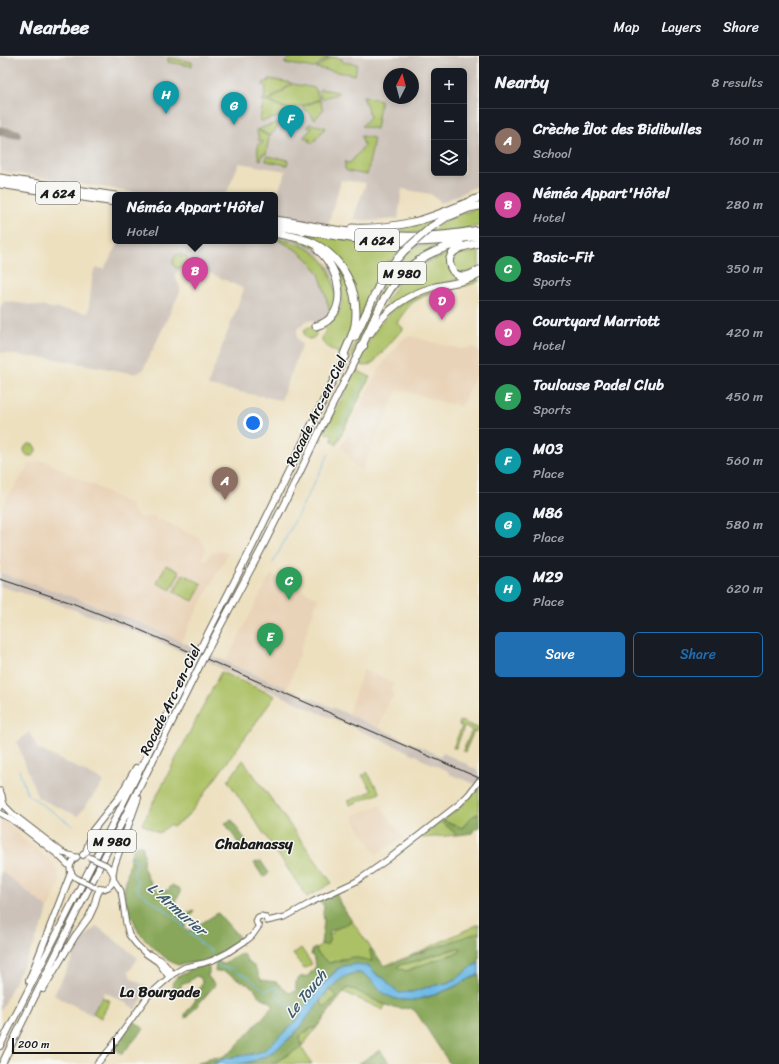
<!DOCTYPE html>
<html lang="en">
<head>
<meta charset="utf-8">
<style>
	body { margin:0; font-family:Sriracha,sans-serif; background:#242831; color:#f1f3f6 }
	.controls { position:absolute; right:12px; top:12px; display:grid; overflow:hidden; border-radius:6px; box-shadow:0 2px 6px #0003 }
	.controls button { width:36px; height:36px; display:grid; place-items:center; padding:0; border:0; border-bottom:1px solid #363941; background:#171b24; color:#f1f3f6; font:20px sans-serif }
	.compass { position:absolute; left:383px; top:12px; width:36px; height:36px; border-radius:50%; background:#171b24; box-shadow:0 2px 6px #0003; rotate:6deg }
	.scale { position:absolute; left:12px; bottom:10px; width:103px; box-sizing:border-box; padding-left:4px; border:2px solid #1c1c1c; border-top:0; font-size:11px; line-height:14px; white-space:nowrap; color:#1c1c1c; -webkit-text-stroke:3px #f6f6f2; paint-order:stroke }
	.you { position:absolute; left:253px; top:367px; width:14px; height:14px; margin:-10px; border:3px solid #fff; border-radius:50%; background:#1a73e8; box-shadow:0 0 0 6px #1a73e833 }
	.badge { display:grid; place-items:center; width:26px; height:26px; border-radius:50%; background:#1f6fb2; color:#fff; font-size:13px; font-weight:700 }
	.pin { position:absolute; translate:-50% -33px; filter:drop-shadow(0 1px 2px #0008) }
	.pin::after { content:''; position:absolute; top:21px; width:14px; height:12px; background:inherit; clip-path:polygon(0 0,100% 0,50% 100%) }
	.popup { position:absolute; left:112px; top:136px; width:166px; height:52px; box-sizing:border-box; display:grid; place-content:center; border-radius:6px; background:#171b24; filter:drop-shadow(0 1px 3px #0005); font-size:13px; white-space:nowrap; color:#9ea1a6 }
	.popup b { font-size:15px; color:#f1f3f6 }
	.popup::after { content:''; position:absolute; left:50%; top:100%; margin-left:-8px; border:8px solid transparent; border-top-color:#171b24 }
	.list { margin:0; padding:0; list-style:none }
	h2 { display:flex; justify-content:space-between; align-items:center; height:52px; margin:0; padding:0 16px; font-size:17px }
	h2 small { font-size:13px; font-weight:400; color:#9ea1a6 }
	.list li { display:grid; grid-template-columns:26px 1fr auto; gap:12px; align-items:center; box-sizing:border-box; height:64px; padding:0 16px; border-top:1px solid #363941 }
	.list b { display:block; font-size:15px; white-space:nowrap }
	.list p { margin:0; font-size:13px; white-space:nowrap; color:#9ea1a6 }
	.list em { font-size:13px; font-style:normal; color:#9ea1a6 }
	.actions { display:flex; gap:8px; padding:12px 16px }
	.actions a { flex:1; padding:9px 0; border:1px solid #1f6fb2; border-radius:6px; text-align:center; font-size:14px; color:#1f6fb2 }
	.actions .main { background:#1f6fb2; color:#fff }
	.icon { flex:none; width:22px; height:22px; fill:none; stroke:currentColor; stroke-width:2; stroke-linecap:round; stroke-linejoin:round }
	.map { position:relative; flex:none; width:479px; height:1008px; overflow:hidden }
	header { display:flex; align-items:center; gap:24px; box-sizing:border-box; height:56px; padding:0 20px; background:#171b24; border-bottom:1px solid #363941 }
	header strong { font-size:19px }
	nav { display:flex; gap:22px; margin-inline-start:auto; font-size:14px }
	main { display:flex }
	aside { flex:1; background:#171b24 }
	.map>svg:first-child { display:block }
</style>
</head>
<body>
<header>
<strong>Nearbee</strong>
<nav><a>Map</a><a>Layers</a><a>Share</a></nav>
</header>
<main>
<div class="map">
<svg width="479" height="1008" viewBox="0 0 479 1008">
	<rect width="100%" height="100%" fill="#f6f6f2"/>
	<filter id="ink" filterUnits="userSpaceOnUse"><feTurbulence type="fractalNoise" baseFrequency=".025" numOctaves="2"/><feDisplacementMap in="SourceGraphic" scale="8" xChannelSelector="R" yChannelSelector="G"/><feConvolveMatrix kernelMatrix="1 2 1 2 8 2 1 2 1" color-interpolation-filters="sRGB"/></filter>
	<filter id="wash" filterUnits="userSpaceOnUse"><feTurbulence type="fractalNoise" baseFrequency=".012" numOctaves="4" result="noise"/><feDisplacementMap in="SourceGraphic" scale="16" xChannelSelector="R" yChannelSelector="G"/><feGaussianBlur stdDeviation="0.9" result="paint"/><feColorMatrix in="noise" values="0 0 0 0 0 0 0 0 0 0 0 0 0 0 0 0 0 1.4 0 .05"/><feComposite in="paint" operator="in"/></filter>
	<g filter="url(#wash)">
		<rect width="100%" height="100%" fill="#ede0bf"/>
		<path fill="#e9d3b8" d="M411,280L460,293L473,291L479,295V321L475,320L461,351L398,333L361,415L349,404L350,401L341,391L374,321L388,301L403,283L406,281Z
			M40,405H45L130,448L132,450L133,457H135L139,462L150,460H154L156,461V464L158,465L159,463L197,481L202,485L206,493L202,502L206,505L212,497L222,495L228,497L181,585L103,552L62,537L0,517V457L7,442L28,410L30,408Z
			M271,518L318,542L288,632L226,605Z
			M363,614L371,617V620H372L373,618L388,624L387,626L389,627L390,626L394,627L391,636L394,637L393,642L389,644L379,671L348,658Z
			M380,749L403,782L376,798L352,760Z
			M0,763L5,765L9,768L22,782L35,792L53,808L58,816L60,825L51,849L48,852L0,814Z"/>
		<path fill="#ccc2b9" fill-rule="evenodd" d="M0,0H479V129L441,147L438,143L430,138L402,133L398,163L372,165L353,163L366,127L341,124L320,198L334,215L337,254L318,267L311,264L306,265L297,273V282L302,289L281,344L208,330L210,322L244,233L193,209L174,218L180,232V236L143,314L136,318L50,302L28,301L0,296V252L4,245L88,257L93,217L97,212L104,213L120,185H275V143L286,115L239,107L226,139H144V138L0,115ZM434,15H464V117H434ZM389,18H413V42H389Z
			M0,517L62,537L129,562L181,585L194,592L348,658L441,700L443,697L469,709V710L479,715V728H475L449,718L448,715L421,703L420,701L225,615L209,606L190,598L189,599L151,582L103,563L102,564L53,546L0,530Z
			M29,676L38,693L104,725L78,760L38,742L17,686Z
			M0,814L48,852L45,864L34,888L0,955Z
			M97,870L138,902L129,916L131,922L149,932L135,954L128,948L105,936L92,959L54,939L81,885Z"/>
		<path fill="#acc165" stroke="#646e40" d="M293,0H329L314,12L284,7Z
			M331,1L342,3V6L357,8L355,19L316,12Z
			M168,2L192,6V10L168,6Z
			M269,23L292,27L269,44L264,43L266,30L263,29L264,26H268Z
			M293,28L315,32L319,43L291,54L269,45Z
			M320,33L338,36L337,38L321,43L319,36Z
			M363,40L381,44L376,73L362,70L370,61Z
			M261,44L267,45L291,55L288,58L283,57L279,61L262,65H260L263,47Z
			M320,44L323,54L315,63L312,62L313,60L302,51Z
			M283,65L270,80L258,73Z
			M309,68L325,71V72L312,88L309,85L310,83L308,81L306,83L304,81L312,72L307,71Z
			M256,73L269,81L266,98H262L261,104L259,103C257,98 258,94 258,88H262L263,85H259L258,79Z
			M361,80L374,82L367,119L347,115L345,113V106L350,107L364,90Z
			M267,100L288,104L287,109L266,105Z
			M479,151V170L457,174L428,177L448,163Z
			M438,162L418,177L371,175Z
			M275,173L405,189L390,206L389,204L388,205L386,211L372,234L358,267L357,251L334,199L275,175Z
			M275,181C305,190 328,196 334,231C336,242 337,247 330,257C327,245 323,228 319,218C311,202 291,189 275,183Z
			M436,189V192L432,194L383,240L351,303L348,302L363,269L366,266L368,261L367,260L384,224L404,199L415,190Z
			M453,191L447,207L467,222L430,230L381,260L379,259L383,251L385,252L386,244L406,217L418,209L412,216V223L422,216C421,206 432,204 440,202C443,201 445,198 448,196L447,194Z
			M462,194V198L479,195V211C474,214 469,217 463,217C455,217 449,207 454,200C456,198 459,196 462,194Z
			M177,198H182L180,202L181,203L184,199L187,201V208L183,212H176L173,208V204Z
			M334,204L350,231L354,253L352,271L341,297L340,298C331,293 314,287 326,275L324,271C353,251 340,233 331,206Z
			M479,222V225C459,235 434,232 415,245C408,250 402,259 397,267L403,272V274L399,277L373,307L366,310L361,309V307L359,306C364,294 369,283 376,273C401,238 440,232 479,222Z
			M304 277a6 6 0 1 1 12 0a6 6 0 1 1-12 0Z
			M356,314L370,321L336,389L332,385V379L331,377L327,378L324,375L344,339Z
			M24 394a6 6 0 1 1 12 0a6 6 0 1 1-12 0Z
			M166,509L180,516L171,534L157,527Z
			M183,518L202,528L193,545L174,536Z
			M221,616L275,640L189,759L173,771L170,769L159,777L142,768Z
			M460,665L478,672L476,676L474,675L465,696L463,695L472,674L464,671L456,692H453L462,670L459,669Z
			M243,704L332,827L307,841L228,725Z
			M367,716L380,737L350,749L348,745L372,735L362,719L363,718L365,720L366,718V717Z
			M479,730V758C470,759 468,767 461,772L454,768L449,767L443,764C457,755 469,744 479,730Z
			M441,766L448,771L457,779L422,782L426,777Z
			M352,865L371,892L370,895L373,905L341,903L329,907L318,898L316,893L321,888L325,889L329,885V880L333,877L334,873L338,872Z
			M479,868V876L478,877L408,901Z
			M301,892L312,908L304,913L293,898Z
			M458,892H462L460,896L436,904L406,915L398,912L399,909L409,907Z
			M347,932L353,933L385,949L383,954L344,936Z
			M329,934L334,936L336,938L335,941L325,951L323,950L320,945Z
			M102,941L110,945L101,962L93,957Z
			M317,971L302,990L300,985L301,979L311,973Z
			M301,991L312,1008H272Z"/>
		<path fill="#89a75a" stroke="#52623b" fill-rule="evenodd" d="M447,194L448,196C445,198 444,200 440,202C432,204 421,205 422,216L412,223L410,221C415,204 432,200 447,194Z
			M479,758V771L474,773L473,777L457,779L448,771L441,766L443,764L449,767L454,768L462,772C468,767 470,759 479,758Z
			M232,764L248,788L241,791L225,767Z
			M138,789H142L144,798L143,810L149,824L154,832L160,836L168,834L172,829L180,833V838L175,844L178,853L184,858L194,854L193,858L186,865L185,871L189,875L218,857L239,881L241,883L209,904L178,909L168,904L155,893L139,877L133,863L128,858L124,835L131,799L135,790Z
			M261,805L269,817L263,821L254,807Z
			M336,837L341,849L352,865L338,872L330,875L329,885L327,889L321,888L324,866L323,857L324,850L319,844Z
			M479,876V907L473,910L456,923L447,927L432,930L412,936L398,937L389,928L385,923L377,919L370,911L344,910L337,913L316,935L308,947L303,952L298,962L293,968L263,995L253,998L227,1002L211,1008H197L209,1002L222,1001L232,995L273,950L272,947L259,940L254,932L227,917L222,915L215,916L216,906L218,904L222,908L239,899L244,898L248,906L255,911L261,924L276,926L289,937L296,935V926L300,921L308,920L316,910L315,904L311,898L312,895L314,892L316,893L318,898L329,907L352,901L372,905L370,895L371,892L384,910L408,901ZM457,892H461L460,896L436,904L406,915L398,912L399,909L409,907Z
			M207,909L209,911V918L207,919L215,929L188,960L185,963V958L195,945L197,938L202,927L201,922L196,920L189,925L181,928V933L180,938L174,934L172,927L177,921L188,916L189,912Z
			M357,917C370,918 375,931 386,939C389,941 393,942 397,943C424,949 456,930 479,918V1008H450L416,956L411,952C390,955 371,942 353,933L347,932L317,971L310,973L301,979L300,985L302,990L301,991L272,1008H239L266,1001L273,996L293,980L320,945L323,950L325,951L335,942V938L334,936L329,934C336,926 345,918 357,917Z
			M134,965L144,973L122,998L114,992Z
			M380,994L390,1008L388,1006L386,1008H358Z"/>
		<path fill="#6ebae7" stroke="#456b82" d="M479,907V918C461,927 446,936 426,941C419,943 413,945 406,944C399,944 391,942 385,938C375,931 367,912 351,918C336,923 325,938 316,950C297,977 273,1005 238,1008C229,1008 220,1008 211,1008L227,1002L253,998L263,995L288,973L298,962L303,952L308,947L316,935L338,913L344,910L358,908L370,911L377,919L385,923L389,928L399,937L412,936L432,930L447,927L456,923L473,910Z"/>
		<g fill="none" stroke-linecap="round" stroke-linejoin="round">
			<path stroke="#6ebae7" stroke-width="1" d="M337,379L365,322
				M273,507L329,398
				M19,714L27,738L73,770
				M129,802L138,804C136,811 131,818 137,824V833L139,836L172,859L202,889L210,894L213,899
				M217,906L218,909L221,911L233,913L237,916L248,921L264,934C269,935 272,930 277,932L278,935L276,939L281,943L285,950H295L303,955"/>
			<path stroke="#847e6e" stroke-width="9" d="M0,75L17,78"/>
		</g>
	</g>
	<g filter="url(#ink)">
		<g fill="none" stroke-linecap="round" stroke-linejoin="round">
			<g stroke="#656155" stroke-width="7">
				<path id="tertiary" d="M0,735C4,741 4,746 0,752
					M3,745L5,750L13,758L62,796L69,799L76,801
					M0,757L11,763L27,775L58,799L70,811
					M77,801C71,805 67,813 73,819C74,821 76,822 78,823
					M113,823L121,835L126,868L129,879L136,888L145,897L158,906L169,921
					M98,833C114,835 119,818 106,809
					M267,865L285,861L314,845L357,825L387,804L459,748L469,738L479,725
					M259,870L257,868L256,865L258,861L261,860L265,861L267,865
					M150,898L161,904L173,918
					M97,1008L110,993L148,940L173,918L185,911L204,907L213,904L227,897L247,884L252,880L259,870"/>
			</g>
			<g stroke="#656155" stroke-width="8">
				<path id="trunk" d="M370,278C385,255 407,238 434,231C450,227 464,227 479,219
					M201,591L253,489L345,300
					M208,593L262,492L299,418L317,380L361,292L364,290
					M83,799L86,796L93,774L120,740L136,712
					M113,816L114,810L138,742
					M29,925L71,817
					M43,933L75,880L89,861L94,850L97,839L100,833
					M0,990L164,666L192,609
					M2,1008C66,875 134,744 199,611"/>
			</g>
			<g stroke="#656155" stroke-width="9">
				<path id="motorway" d="M0,122L115,140
					M0,128L115,146
					M450,160L469,152L479,150
					M275,164C305,168 335,175 366,178C404,182 442,181 479,174
					M275,170C315,176 356,185 397,186C424,187 452,184 479,180
					M352,172C372,173 393,171 413,166C436,161 457,150 479,142
					M430,172L454,156
					M275,177C288,180 301,181 313,187C344,202 360,236 355,269C353,279 348,288 344,298L345,300
					M479,187C471,189 461,190 455,195C444,203 451,221 464,220C469,220 474,217 479,214
					M316,270C352,260 340,212 318,194
					M355,281L381,225L389,212L404,195
					M361,292C386,237 397,203 460,187"/>
			</g>
			<use href="#tertiary" stroke="#fff" stroke-width="5"/>
			<use href="#trunk" stroke="#fff" stroke-width="6"/>
			<use href="#motorway" stroke="#fff" stroke-width="7"/>
			<path stroke="#1c1c1c" stroke-width="1" d="M0,523L72,547L133,571L479,722"/>
			<g stroke="#656155" stroke-width="7" stroke-linecap="butt">
				<path id="tertiary-bridge" d="M89,801L106,809
					M78,823L95,831"/>
			</g>
			<g stroke="#656155" stroke-width="8" stroke-linecap="butt">
				<path id="trunk-bridge" d="M192,609L201,591
					M199,611L208,593"/>
			</g>
			<g stroke="#656155" stroke-width="9" stroke-linecap="butt">
				<path id="motorway-bridge" d="M404,195L430,172"/>
			</g>
			<use href="#tertiary-bridge" stroke="#fff" stroke-width="5"/>
			<use href="#trunk-bridge" stroke="#fff" stroke-width="6"/>
			<use href="#motorway-bridge" stroke="#fff" stroke-width="7"/>
		</g>
	</g>
	<g text-anchor="middle" stroke-width="3" stroke-linejoin="round" paint-order="stroke">
		<g fill="#f6f6f2" stroke="#5d5d5c" stroke-width="1">
			<rect x="36" y="126" width="44" height="22" rx="3"/>
			<rect x="355" y="173" width="44" height="22" rx="3"/>
			<rect x="378" y="206" width="48" height="22" rx="3"/>
			<rect x="88" y="774" width="48" height="22" rx="3"/>
		</g>
		<g font-size="13" font-weight="bold" fill="#1c1c1c">
			<text x="58" y="142">A 624</text>
			<text x="377" y="189">A 624</text>
			<text x="402" y="222">M 980</text>
			<text x="112" y="790">M 980</text>
		</g>
		<g font-size="14" fill="#1c1c1c" stroke="#f6f6f2">
			<text transform="translate(316 355) rotate(-64)" y="5">Rocade Arc-en-Ciel</text>
			<text transform="translate(170 644) rotate(-64)" y="5">Rocade Arc-en-Ciel</text>
		</g>
		<g font-size="15" font-weight="bold" fill="#1c1c1c" stroke="#f6f6f2">
			<text x="254" y="793">Chabanassy</text>
			<text x="160" y="941">La Bourgade</text>
		</g>
		<g font-size="15" font-style="italic" fill="#3d5b6d" stroke="#f6f6f2">
			<text transform="translate(177 853) rotate(41)" y="5">L'Armurier</text>
			<text transform="translate(306 938) rotate(-51)" y="5">Le Touch</text>
		</g>
	</g>
</svg>
<div class="controls">
<button>+</button>
<button>−</button>
<button><svg class="icon" aria-label="layers" viewBox="0 0 24 24"><path d="M12 4l9 5-9 5-9-5zM3 14l9 5 9-5"/></svg></button>
</div>
<svg class="compass" viewBox="-18 -18 36 36"><path d="M0-13l5 13h-10z" fill="#e53935"/><path d="M0 13l5-13h-10z" fill="#9ea1a6"/></svg>
<div class="scale">200 m</div>
<div class="you"></div>
<div class="pin badge" style="left:225px;top:444px;background:#8d6e63">A</div>
<div class="pin badge" style="left:195px;top:234px;background:#d1479c">B</div>
<div class="popup"><b>Néméa Appart'Hôtel</b>Hotel</div>
<div class="pin badge" style="left:289px;top:544px;background:#2e9e5b">C</div>
<div class="pin badge" style="left:442px;top:264px;background:#d1479c">D</div>
<div class="pin badge" style="left:270px;top:600px;background:#2e9e5b">E</div>
<div class="pin badge" style="left:291px;top:82px;background:#0f9aa8">F</div>
<div class="pin badge" style="left:234px;top:69px;background:#0f9aa8">G</div>
<div class="pin badge" style="left:166px;top:58px;background:#0f9aa8">H</div>
</div>
<aside>
<h2>Nearby<small>8 results</small></h2>
<ul class="list">
<li><span class="badge" style="background:#8d6e63">A</span><div><b>Crèche Îlot des Bidibulles</b><p>School</p></div><em>160 m</em></li>
<li><span class="badge" style="background:#d1479c">B</span><div><b>Néméa Appart'Hôtel</b><p>Hotel</p></div><em>280 m</em></li>
<li><span class="badge" style="background:#2e9e5b">C</span><div><b>Basic-Fit</b><p>Sports</p></div><em>350 m</em></li>
<li><span class="badge" style="background:#d1479c">D</span><div><b>Courtyard Marriott</b><p>Hotel</p></div><em>420 m</em></li>
<li><span class="badge" style="background:#2e9e5b">E</span><div><b>Toulouse Padel Club</b><p>Sports</p></div><em>450 m</em></li>
<li><span class="badge" style="background:#0f9aa8">F</span><div><b>M03</b><p>Place</p></div><em>560 m</em></li>
<li><span class="badge" style="background:#0f9aa8">G</span><div><b>M86</b><p>Place</p></div><em>580 m</em></li>
<li><span class="badge" style="background:#0f9aa8">H</span><div><b>M29</b><p>Place</p></div><em>620 m</em></li>
</ul>
<div class="actions"><a class="main">Save</a><a>Share</a></div>
</aside>
</main>
</body>
</html>
